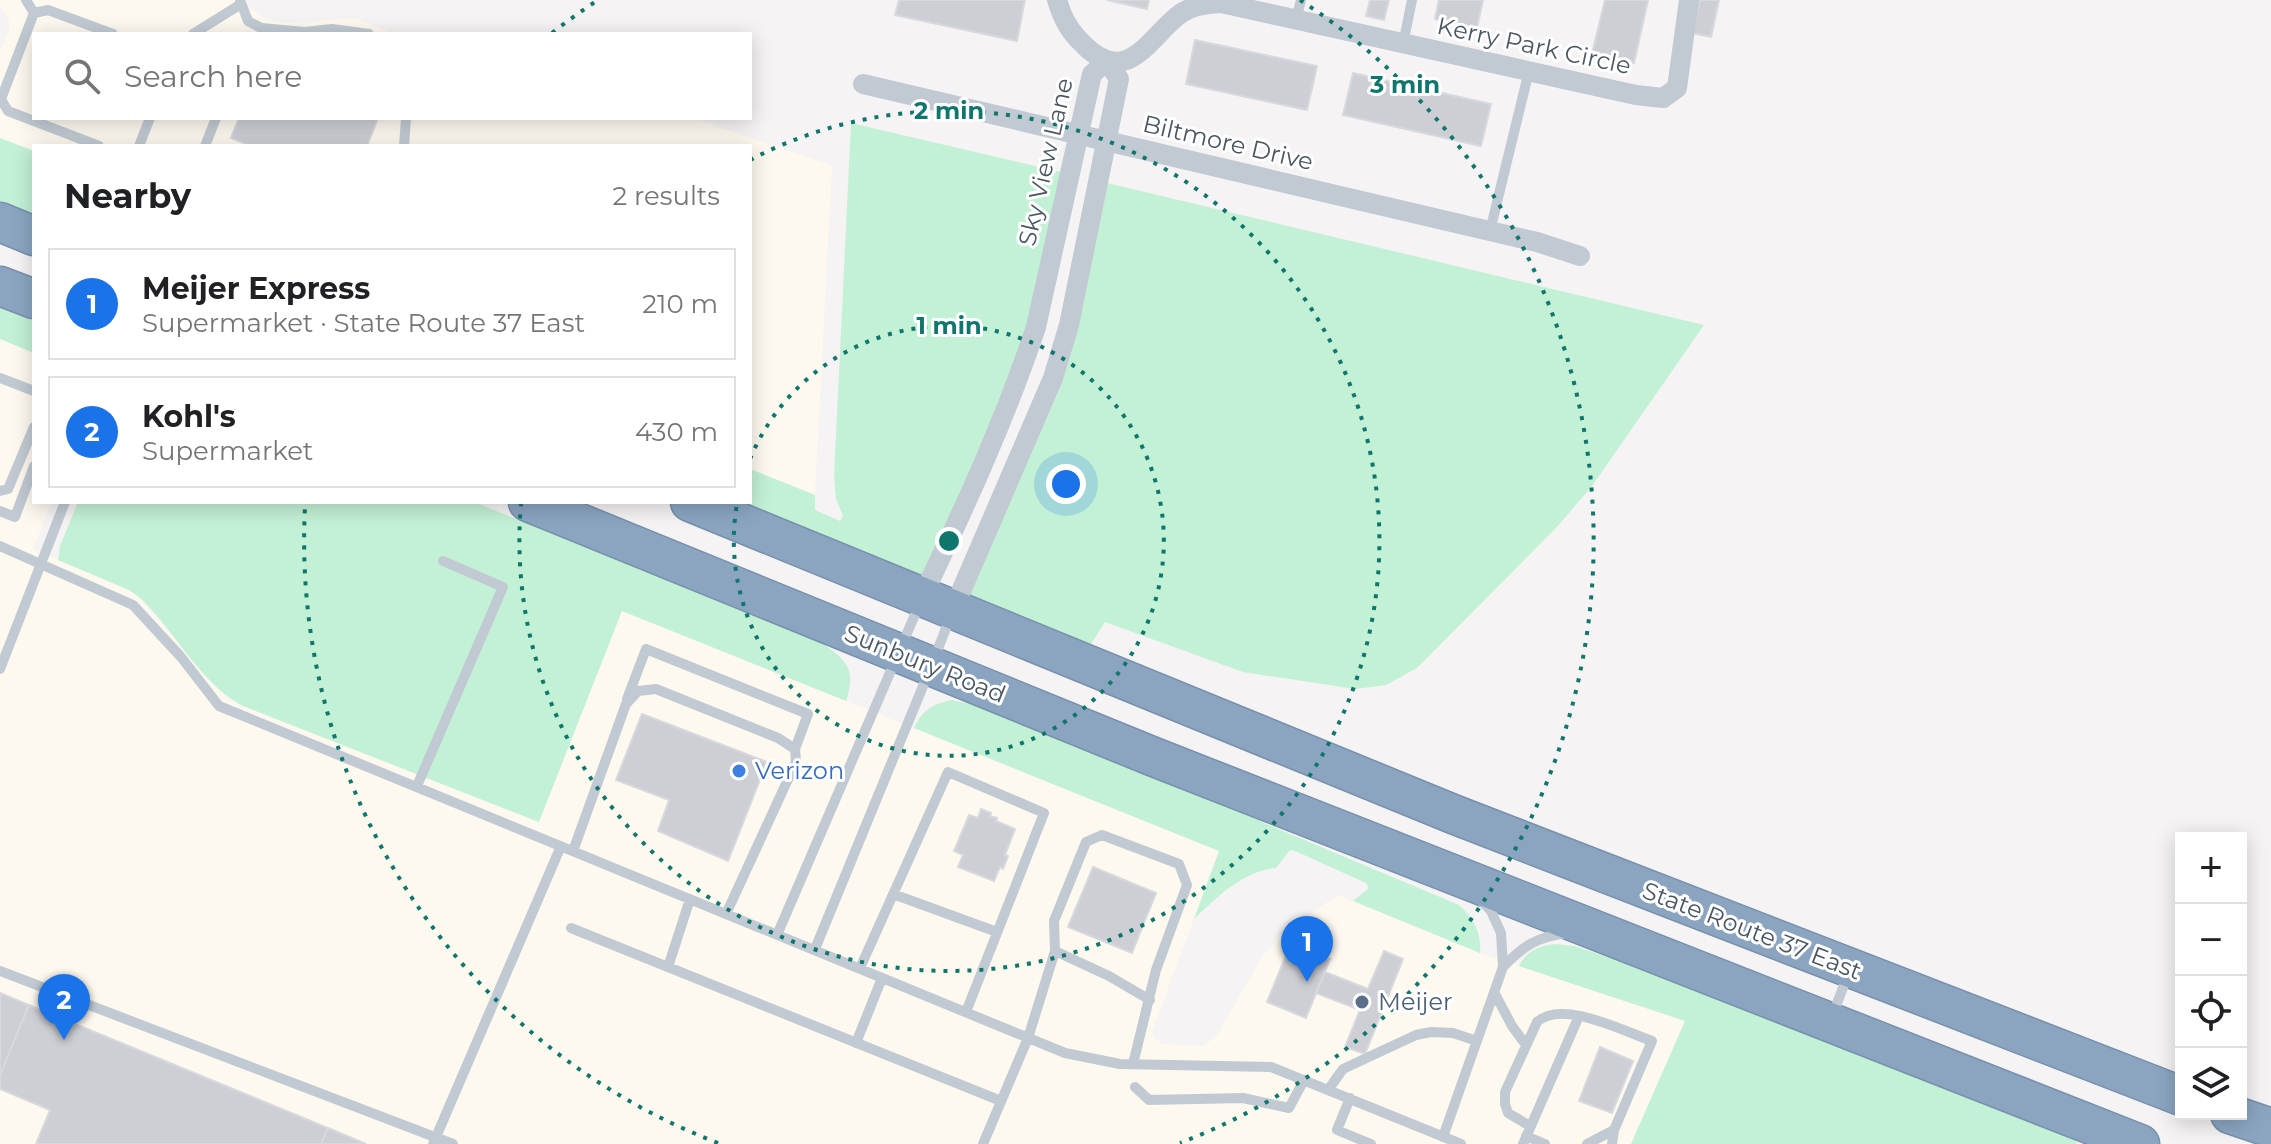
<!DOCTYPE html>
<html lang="en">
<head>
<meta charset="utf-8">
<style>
	body { margin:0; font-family:Montserrat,sans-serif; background:#f2f2f2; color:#202124 }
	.controls { position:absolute; right:24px; bottom:24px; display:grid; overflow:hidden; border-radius:0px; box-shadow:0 4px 20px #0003 }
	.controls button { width:72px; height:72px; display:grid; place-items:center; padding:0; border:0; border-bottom:2px solid #e0e0e0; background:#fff; color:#202124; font:40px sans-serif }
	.you { position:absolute; left:1066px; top:484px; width:28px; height:28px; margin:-20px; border:6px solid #fff; border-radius:50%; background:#1a73e8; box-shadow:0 0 0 12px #1a73e833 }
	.badge { display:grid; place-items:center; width:52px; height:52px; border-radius:50%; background:#1a73e8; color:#fff; font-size:26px; font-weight:700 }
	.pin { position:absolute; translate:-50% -66px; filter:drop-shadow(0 2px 4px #0008) }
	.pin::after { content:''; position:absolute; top:42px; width:28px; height:24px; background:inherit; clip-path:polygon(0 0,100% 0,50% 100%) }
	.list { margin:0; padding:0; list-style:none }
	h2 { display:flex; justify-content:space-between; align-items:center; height:104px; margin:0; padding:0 32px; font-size:34px }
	h2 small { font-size:26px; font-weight:400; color:#757577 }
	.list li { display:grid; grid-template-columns:52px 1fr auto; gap:24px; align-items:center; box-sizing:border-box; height:112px; margin:0 16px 16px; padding:0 16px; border:2px solid #e0e0e0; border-radius:0px }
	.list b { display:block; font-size:30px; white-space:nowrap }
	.list p { margin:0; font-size:26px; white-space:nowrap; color:#757577 }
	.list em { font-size:26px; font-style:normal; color:#757577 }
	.icon { flex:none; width:44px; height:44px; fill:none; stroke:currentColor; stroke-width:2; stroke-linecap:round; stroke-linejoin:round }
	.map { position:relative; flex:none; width:2271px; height:1144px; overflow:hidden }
	.search { position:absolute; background:#fff; box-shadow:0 4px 20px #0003; left:32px; top:32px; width:720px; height:88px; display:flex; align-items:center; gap:20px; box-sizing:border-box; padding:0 28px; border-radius:0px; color:#757577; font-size:30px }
	.panel { position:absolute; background:#fff; box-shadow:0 4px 20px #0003; left:32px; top:144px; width:720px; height:360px; border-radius:0px }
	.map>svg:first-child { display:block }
</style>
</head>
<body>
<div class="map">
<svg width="2271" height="1144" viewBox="0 0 2271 1144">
	<rect width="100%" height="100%" fill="#f5f3f3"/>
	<path fill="#fdf9ef" d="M0,0H246L249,7L261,16L274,21L289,23L355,18L396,34H34V118H694L832,166L815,495L750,469V146H34V151L0,138V52L9,30V21L0,6Z
		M0,339L34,353V502H52L33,549L129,590L139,597L226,698L242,706L538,822L622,611L1219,851L1152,1032L1155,1039L1163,1044L1204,1046L1217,1035L1262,957L1285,930L1338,895L1480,953L1685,1021L1631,1144H0Z"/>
	<path fill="#c3f1d5" d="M851,123L1065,173L1018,361L923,585L720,502H750V469L815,495V510L840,521L843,516L836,499L834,477Z
		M0,138L34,151V222L0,208Z
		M1103,182L1704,325L1592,486L1556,528L1417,668L1386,685L1355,689L1243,672L1105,622L1086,652L964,602L1054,392Z
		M0,307L34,321V353L0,339Z
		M78,502H474L820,642C846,659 857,669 846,701L622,611L539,822L243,706C197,681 176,631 139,597L129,590L58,560L60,546Z
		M950,700L978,705L1237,808L1264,823L1459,905C1473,918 1482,933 1480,953L1353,901L1369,888L1366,883L1293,850L1289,851L1276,868C1243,871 1217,897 1194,919L1219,851L914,728C923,710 931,705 950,700Z
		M1555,944L1574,946L1645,969L1848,1046L1888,1066L2063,1131L2074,1138L2077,1144H1631L1685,1021L1519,966C1526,951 1540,946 1555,944Z"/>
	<path fill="#cdcfd5" stroke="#d7d9de" stroke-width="2" d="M899,0H1025L1017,41L895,15Z
		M1107,0H1149L1147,9Z
		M1370,0H1389L1384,20L1366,16Z
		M1439,0H1483L1477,28L1435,19Z
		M1605,0H1648L1634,63L1592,54Z
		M1700,0H1719L1711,37L1692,33Z
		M1195,40L1317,66L1307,110L1186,84Z
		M1353,73L1491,104L1481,146L1343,115Z
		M239,118H378L367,146H251L231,138Z
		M642,714L767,762L728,861L658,831L669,800L616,780Z
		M981,809L991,813L990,816L997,818L996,821L1015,829L1005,855L1008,856L1003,869L1000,867L994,881L958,867L963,855L954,851L969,815L978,818Z
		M1093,867L1156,893L1132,953L1068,927Z
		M1291,943L1330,959L1306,1018L1267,1002Z
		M1384,951L1403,959L1365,1054L1345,1047L1360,1010L1316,993L1325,972L1368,989Z
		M0,993L29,1005L0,1075Z
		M29,1005L328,1128L321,1144H36L50,1110L0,1089V1075Z
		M1600,1047L1633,1061L1612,1113L1579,1101Z
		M328,1128L366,1144H321Z"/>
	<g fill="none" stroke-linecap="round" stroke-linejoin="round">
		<g stroke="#7690ad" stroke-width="41">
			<path id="highway" d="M0,222L34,236
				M0,286L34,299
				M528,502L1154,757L2140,1144
				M690,502L1453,814L2181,1096
				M2230,1114L2271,1128"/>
		</g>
		<path stroke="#c1cad2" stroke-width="10" d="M26,0L34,13L1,99L8,111L99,146
			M240,0L248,21L261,28L305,32L332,29L369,34
			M34,13L48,10L113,34
			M1296,20L1301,0
			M193,34L241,4
			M1403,44L1412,0
			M139,146L150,118
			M205,146L216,118
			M404,146L406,118
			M1490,231L1529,71
			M0,378L34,391
			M0,491L8,489L34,427
			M0,511L15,517L34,466
			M0,546L133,605L181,657L219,706L1065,1053L1120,1064L1271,1067L1461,1144
			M934,659L950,618
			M0,669L65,502
			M627,699L646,649L808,714L795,749
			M417,786L503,587L443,561
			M573,851L626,704L638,691L656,689L778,738L795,749L796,762L726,914
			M893,894L997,932
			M571,928L1001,1101
			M777,935L920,603
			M815,949L928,674
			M1055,951L1109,976L1150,1000
			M668,967L690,899
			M1503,967C1523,946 1537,937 1566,933
			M860,968L948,772L1044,813L966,1012
			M0,971L453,1144
			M1494,992L1512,1026L1526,1045
			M1832,1016L1848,975
			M856,1043L882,978
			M1135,1087L1149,1100L1243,1098L1289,1108L1304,1080
			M1328,1090L1343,1069L1416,1035L1431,1032L1453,1033L1477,1041
			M1350,1098L1337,1130L1371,1144
			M1530,1126L1508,1113L1505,1104V1092L1537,1022C1562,999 1623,1031 1652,1041L1614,1130L1612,1144
			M1526,1136L1545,1144
			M1443,1137L1503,967L1501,933L1491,911L1480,899
			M433,1144L561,846
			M983,1144L1028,1038L1055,951L1054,921L1086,842L1102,835L1179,864L1187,885L1156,970L1133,1064
			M1523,1144L1579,1016
			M1587,1144L1614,1130"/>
		<path stroke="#c1cad2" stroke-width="20" d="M1057,0C1063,20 1070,32 1085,46C1128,88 1150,36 1180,14C1193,5 1207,4 1221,3L1636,95L1663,98L1677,88L1689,0
			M863,84L1537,242L1580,256
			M922,597C964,509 1005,420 1036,327L1092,74L1107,61
			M953,610L1053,378L1069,325L1119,79L1107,61"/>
		<use href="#highway" stroke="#8ba5c1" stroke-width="38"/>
	</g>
	<g fill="none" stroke="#0f766e" stroke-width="4" stroke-dasharray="4 8">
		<path d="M750 459A215 215 0 1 1 737 504"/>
		<path d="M750 160A430 430 0 1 1 521 504"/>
		<path d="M718 1143A645 645 0 0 1 305 507M552 33A645 645 0 0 1 598 0M1300 0A645 645 0 0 1 1180 1143"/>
	</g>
	<circle fill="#3f7fe0" stroke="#fff" stroke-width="3" cx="739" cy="771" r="8"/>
	<circle fill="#5c6f8a" stroke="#fff" stroke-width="3" cx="1362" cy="1002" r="8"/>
	<g text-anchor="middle" stroke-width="6" stroke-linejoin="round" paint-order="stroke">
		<g font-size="24" fill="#4a5661" stroke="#fff">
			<text transform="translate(1534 46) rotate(12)" y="8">Kerry Park Circle</text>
			<text transform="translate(1228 143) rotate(13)" y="8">Biltmore Drive</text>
			<text transform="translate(1046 162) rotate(-77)" y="8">Sky View Lane</text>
			<text transform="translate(925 664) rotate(22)" y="8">Sunbury Road</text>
			<text transform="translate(1752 931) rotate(21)" y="8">State Route 37 East</text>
		</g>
		<g font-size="24" fill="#366cbe" stroke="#fff" text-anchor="start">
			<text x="755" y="779">Verizon</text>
		</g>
		<g font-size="24" fill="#4e5e75" stroke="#fff" text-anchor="start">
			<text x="1378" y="1010">Meijer</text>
		</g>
	</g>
	<circle cx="949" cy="541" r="12" fill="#0f766e" stroke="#fff" stroke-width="4"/>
	<g font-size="24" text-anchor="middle" font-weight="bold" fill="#0f766e" stroke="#fff" stroke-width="6" stroke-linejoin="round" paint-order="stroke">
		<text x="1405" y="93">3 min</text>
		<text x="949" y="119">2 min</text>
		<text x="949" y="334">1 min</text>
	</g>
</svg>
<div class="controls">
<button>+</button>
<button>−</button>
<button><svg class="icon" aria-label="locate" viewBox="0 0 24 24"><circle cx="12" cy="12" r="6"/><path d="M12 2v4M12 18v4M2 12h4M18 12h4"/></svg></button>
<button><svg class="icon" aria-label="layers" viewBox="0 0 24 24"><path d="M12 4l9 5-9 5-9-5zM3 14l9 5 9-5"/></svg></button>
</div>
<div class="you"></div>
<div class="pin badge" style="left:1307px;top:982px">1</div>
<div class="pin badge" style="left:64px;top:1040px">2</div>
<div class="search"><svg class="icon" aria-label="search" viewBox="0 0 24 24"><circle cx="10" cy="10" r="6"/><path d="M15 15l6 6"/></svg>Search here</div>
<section class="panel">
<h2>Nearby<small>2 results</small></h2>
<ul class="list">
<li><span class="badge">1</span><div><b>Meijer Express</b><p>Supermarket · State Route 37 East</p></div><em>210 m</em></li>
<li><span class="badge">2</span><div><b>Kohl's</b><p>Supermarket</p></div><em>430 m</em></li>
</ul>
</section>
</div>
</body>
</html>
